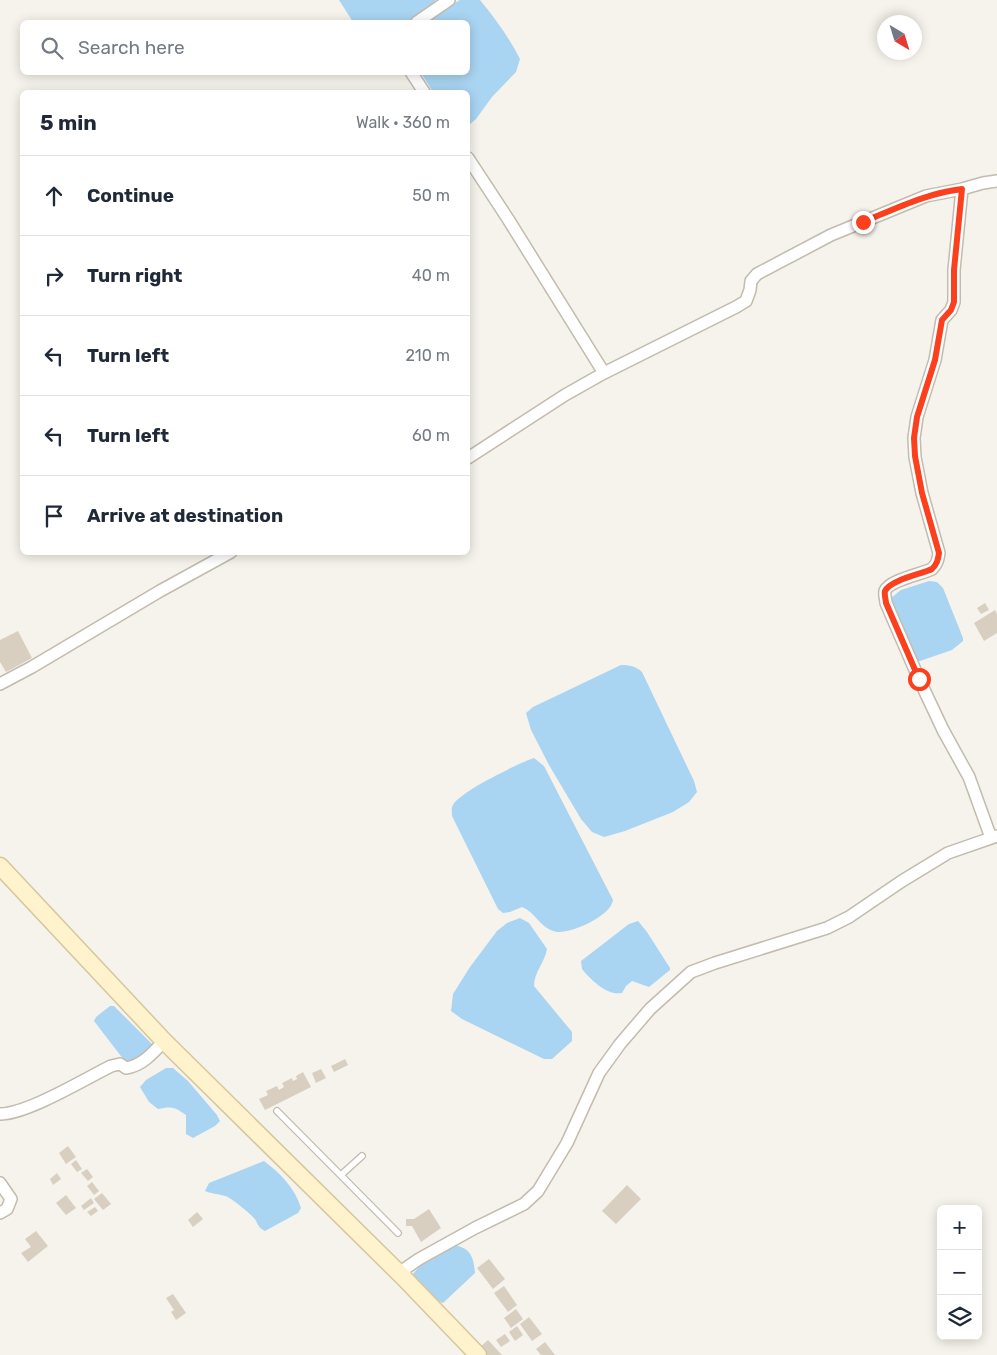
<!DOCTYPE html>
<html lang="en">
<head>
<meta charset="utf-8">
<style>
	body { margin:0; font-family:Rubik,sans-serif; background:#f2f2f3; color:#1f2937 }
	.controls { position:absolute; right:15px; bottom:15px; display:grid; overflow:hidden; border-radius:8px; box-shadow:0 2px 12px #0003 }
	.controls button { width:45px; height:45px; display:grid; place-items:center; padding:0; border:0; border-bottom:1px solid #e0e1e3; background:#fff; color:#1f2937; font:25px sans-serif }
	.compass { position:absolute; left:877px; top:15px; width:45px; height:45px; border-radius:50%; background:#fff; box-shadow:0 2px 12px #0003; rotate:142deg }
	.stop { position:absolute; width:15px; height:15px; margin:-11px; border:4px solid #fc3f1d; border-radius:50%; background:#fff }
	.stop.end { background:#fc3f1d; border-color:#fff; box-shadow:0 1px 5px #0008 }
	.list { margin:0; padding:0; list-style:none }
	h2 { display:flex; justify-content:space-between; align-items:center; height:65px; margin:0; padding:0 20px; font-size:21px }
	h2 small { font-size:16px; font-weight:400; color:#747a83 }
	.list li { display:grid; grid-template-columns:32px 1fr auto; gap:15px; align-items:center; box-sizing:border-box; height:80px; padding:0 20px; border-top:1px solid #e0e1e3 }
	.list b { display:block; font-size:19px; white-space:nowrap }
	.list em { font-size:16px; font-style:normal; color:#747a83 }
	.icon { flex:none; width:28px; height:28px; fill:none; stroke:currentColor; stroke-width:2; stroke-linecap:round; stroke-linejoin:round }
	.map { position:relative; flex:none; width:997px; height:1355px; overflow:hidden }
	.search { position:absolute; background:#fff; box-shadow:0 2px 12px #0003; left:20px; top:20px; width:450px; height:55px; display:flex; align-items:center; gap:12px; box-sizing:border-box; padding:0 18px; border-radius:8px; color:#747a83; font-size:19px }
	.panel { position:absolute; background:#fff; box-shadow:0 2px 12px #0003; left:20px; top:90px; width:450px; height:465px; border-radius:8px }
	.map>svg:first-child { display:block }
</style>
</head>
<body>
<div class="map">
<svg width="997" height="1355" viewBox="0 0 997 1355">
	<rect width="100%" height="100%" fill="#f6f3ec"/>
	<path fill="#a9d4f2" d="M339,0H435L436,1L408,22H353Z
		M460,0H480C496,19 509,38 520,59L516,72L492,97L476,119L468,126V92H433L421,73L468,72V22H426L442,10Z
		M929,581L937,582L943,588L963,638V641L952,650L920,661H916L891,598L901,590Z
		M621,665C629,665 636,666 642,672L694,781L697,792L689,802L673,812L625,831L604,837L592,832L581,819L549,765L531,730L526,713L533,707Z
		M534,758L544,766L613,900C613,901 611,906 610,907C602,919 567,936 553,931C540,927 535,912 522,907L510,912L503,913L498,909L452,816C452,813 451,807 453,805C459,792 519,763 534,758Z
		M520,918L529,923L547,949C545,962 534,972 534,986L572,1032V1041L552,1059H544L462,1019L451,1011L453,994L470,967L497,931L507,923Z
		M638,921L647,932L670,968V970L649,987L632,981L626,986L622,993C607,996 591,980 582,969L581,961L629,924Z
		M110,1006H114L152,1044L153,1049L127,1064L94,1021L96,1017Z
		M166,1068H173L188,1081L217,1115L220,1121L215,1126L193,1138L186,1134V1115C175,1107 172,1106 158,1109L149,1102L140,1087L146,1080Z
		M264,1161C280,1173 295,1188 301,1208L298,1213L265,1231C256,1227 259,1223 253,1217C247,1211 238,1204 231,1199C222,1193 214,1195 205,1191L209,1183Z
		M453,1245C470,1247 474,1257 475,1273L443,1303C428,1298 422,1288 413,1274L425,1260Z"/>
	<path fill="#d8cfc1" d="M985,603L989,610L981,614L977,608Z
		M995,610L997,614V633L984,641L974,623Z
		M18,631L32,658L6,672L0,662V640Z
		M345,1059L348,1065L334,1072L331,1066Z
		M321,1069L326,1078L316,1083L312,1073Z
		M303,1072L311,1087L265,1110L259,1099L268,1095L266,1091L277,1086L279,1090L284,1087L282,1083L292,1078L293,1081L297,1079L296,1076Z
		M68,1146L76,1157L66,1164L59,1153Z
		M76,1160L82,1169L77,1172L71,1164Z
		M87,1169L93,1177L88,1181L81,1173Z
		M57,1173L61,1179L53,1185L50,1179Z
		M92,1182L99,1191L94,1195L87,1186Z
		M627,1185L641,1199L616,1224L602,1211Z
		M102,1193L111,1204L103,1210L94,1199Z
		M66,1195L76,1208L66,1215L56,1203Z
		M91,1198L94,1203L84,1210L81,1206Z
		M95,1207L98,1211L91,1216L87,1212Z
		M429,1209L441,1228L421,1242L412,1226H406V1219H414Z
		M197,1212L203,1219L193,1227L188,1220Z
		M36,1231L48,1246L28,1262L21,1253L31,1247L25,1239Z
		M489,1259L505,1279L493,1289L477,1268Z
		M504,1286L517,1305L508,1312L494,1293Z
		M173,1294L186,1313L176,1320L171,1312L174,1310L166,1298Z
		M516,1309L523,1319L511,1328L504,1318Z
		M529,1317L542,1334L532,1341L520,1324Z
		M517,1326L523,1335L515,1341L509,1332Z
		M505,1334L510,1341L501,1347L496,1340Z
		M488,1340L502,1355H485L479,1348Z
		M545,1342L555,1355H541L536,1349Z"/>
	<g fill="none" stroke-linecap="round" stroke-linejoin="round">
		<g stroke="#c2bbae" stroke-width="8">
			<path id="lane" d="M277,1111L398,1233
				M341,1175L362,1156"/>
		</g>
		<g stroke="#c2bbae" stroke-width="14">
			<path id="street" d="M417,22L449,0
				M411,72L424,92
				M468,158L508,219L604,373
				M962,189L954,270V302L951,310L942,320L935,360L917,417L914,438L915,457L922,493L939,553C938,560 937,564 932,569C922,574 889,580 885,591C884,595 886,600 886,603L919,679L943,730L969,777L991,838
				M468,458L565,395L604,373L736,307L746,301L750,290L751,281L757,274L831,235L926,196L962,189L983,183L997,181
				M0,684L32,667L160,591L231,552
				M0,1114C27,1114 85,1079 111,1066L120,1064L126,1068C142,1066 154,1052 164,1041
				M0,1183L11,1199L7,1209L0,1213
				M403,1277L406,1268L419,1259L475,1228L524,1204L538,1191L567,1143L599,1073L620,1044L650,1009L691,972L715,963L827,928L849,917L902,881L948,853L997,836"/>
		</g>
		<g stroke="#d6c79b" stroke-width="19">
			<path id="secondary" d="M0,866L164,1041L403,1277L478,1355"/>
		</g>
		<use href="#lane" stroke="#fff" stroke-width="5.5"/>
		<use href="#street" stroke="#fff" stroke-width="11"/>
		<use href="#secondary" stroke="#fff3cd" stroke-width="16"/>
	</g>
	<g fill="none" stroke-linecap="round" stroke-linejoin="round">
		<path stroke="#fc3f1d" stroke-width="6" d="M863,222C895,209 927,193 962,189L954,270V302L951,310L942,320L935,360L917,417L914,438L915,456L922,493L939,553C938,560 937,564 932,569C922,574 890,580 885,591C884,595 886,600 886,603L919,679"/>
	</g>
</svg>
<div class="controls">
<button>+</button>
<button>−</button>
<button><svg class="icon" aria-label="layers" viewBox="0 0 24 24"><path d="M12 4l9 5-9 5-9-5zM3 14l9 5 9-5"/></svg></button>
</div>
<svg class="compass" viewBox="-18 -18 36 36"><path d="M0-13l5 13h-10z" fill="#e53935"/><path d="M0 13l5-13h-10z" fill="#747a83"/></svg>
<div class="stop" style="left:919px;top:679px"></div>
<div class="stop end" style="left:863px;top:222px"></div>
<div class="search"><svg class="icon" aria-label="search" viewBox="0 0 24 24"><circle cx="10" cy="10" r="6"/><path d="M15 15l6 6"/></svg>Search here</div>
<section class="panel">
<h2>5 min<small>Walk · 360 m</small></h2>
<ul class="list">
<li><svg class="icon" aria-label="ahead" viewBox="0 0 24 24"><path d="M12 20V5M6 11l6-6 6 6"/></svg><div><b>Continue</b></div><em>50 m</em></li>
<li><svg class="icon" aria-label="right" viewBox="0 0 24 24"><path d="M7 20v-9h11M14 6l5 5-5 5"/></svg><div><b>Turn right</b></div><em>40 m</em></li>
<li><svg class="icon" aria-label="left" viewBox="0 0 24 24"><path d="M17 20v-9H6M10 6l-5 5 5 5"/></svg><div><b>Turn left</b></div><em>210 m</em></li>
<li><svg class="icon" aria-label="left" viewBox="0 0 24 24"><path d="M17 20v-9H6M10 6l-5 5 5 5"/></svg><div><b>Turn left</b></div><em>60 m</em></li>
<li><svg class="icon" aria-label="arrive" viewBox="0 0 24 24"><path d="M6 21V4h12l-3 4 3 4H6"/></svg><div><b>Arrive at destination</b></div></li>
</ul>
</section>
</div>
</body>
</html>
